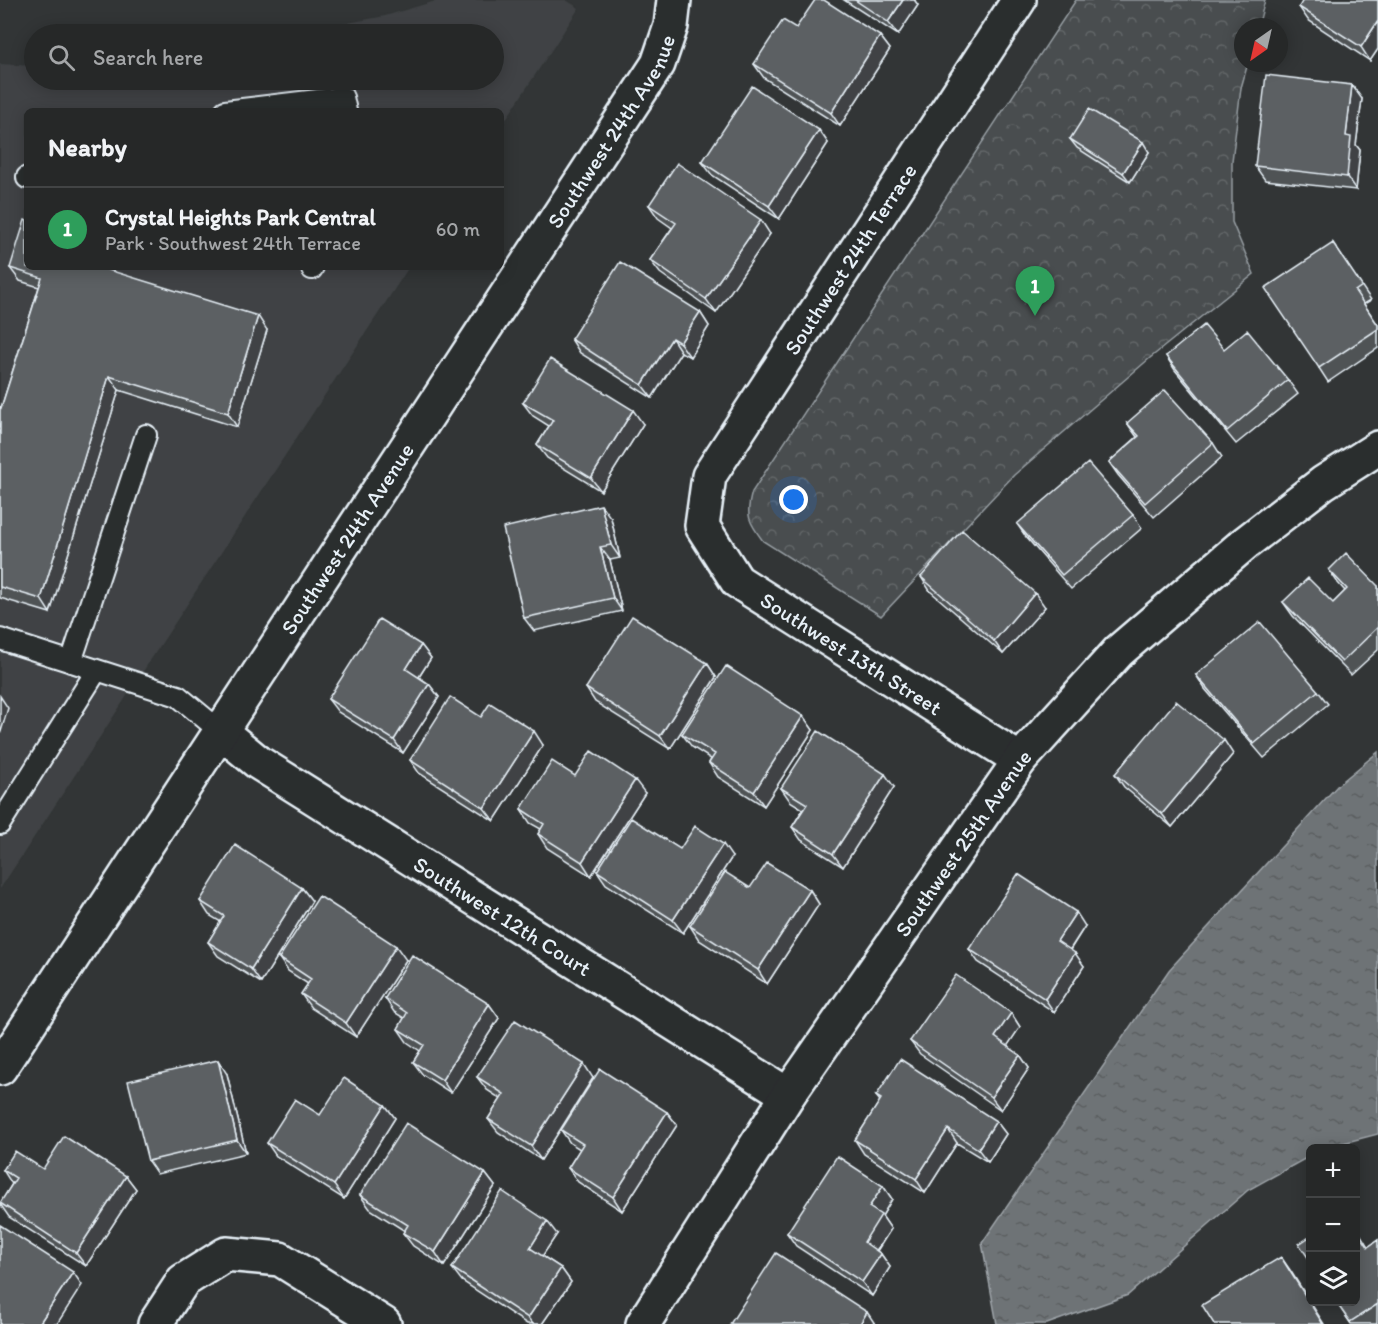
<!DOCTYPE html>
<html lang="en">
<head>
<meta charset="utf-8">
<style>
	body { margin:0; font-family:Itim,sans-serif; background:#323434; color:#f1f3f6 }
	.controls { position:absolute; right:18px; bottom:18px; display:grid; overflow:hidden; border-radius:9px; box-shadow:0 3px 15px #0003 }
	.controls button { width:54px; height:54px; display:grid; place-items:center; padding:0; border:0; border-bottom:2px solid #424445; background:#262828; color:#f1f3f6; font:30px sans-serif }
	.compass { position:absolute; left:1234px; top:18px; width:54px; height:54px; border-radius:50%; background:#262828; box-shadow:0 3px 15px #0003; rotate:214deg }
	.you { position:absolute; left:794px; top:500px; width:21px; height:21px; margin:-15px; border:4px solid #fff; border-radius:50%; background:#1a73e8; box-shadow:0 0 0 9px #1a73e833 }
	.badge { display:grid; place-items:center; width:39px; height:39px; border-radius:50%; background:#ff9aa2; color:#fff; font-size:20px; font-weight:700 }
	.pin { position:absolute; translate:-50% -50px; filter:drop-shadow(0 2px 3px #0008) }
	.pin::after { content:''; position:absolute; top:32px; width:21px; height:18px; background:inherit; clip-path:polygon(0 0,100% 0,50% 100%) }
	.list { margin:0; padding:0; list-style:none }
	h2 { display:flex; justify-content:space-between; align-items:center; height:78px; margin:0; padding:0 24px; font-size:26px }
	h2 small { font-size:20px; font-weight:400; color:#a4a6a8 }
	.list li { display:grid; grid-template-columns:39px 1fr auto; gap:18px; align-items:center; box-sizing:border-box; height:84px; padding:0 24px; border-top:2px solid #424445 }
	.list b { display:block; font-size:22px; white-space:nowrap }
	.list p { margin:0; font-size:20px; white-space:nowrap; color:#a4a6a8 }
	.list em { font-size:20px; font-style:normal; color:#a4a6a8 }
	.icon { flex:none; width:33px; height:33px; fill:none; stroke:currentColor; stroke-width:2; stroke-linecap:round; stroke-linejoin:round }
	.map { position:relative; flex:none; width:1378px; height:1324px; overflow:hidden }
	.search { position:absolute; background:#262828; box-shadow:0 3px 15px #0003; left:24px; top:24px; width:480px; height:66px; display:flex; align-items:center; gap:15px; box-sizing:border-box; padding:0 21px; border-radius:33px; color:#a4a6a8; font-size:22px }
	.panel { position:absolute; background:#262828; box-shadow:0 3px 15px #0003; left:24px; top:108px; width:480px; height:162px; border-radius:9px }
	.map>svg:first-child { display:block }
</style>
</head>
<body>
<div class="map">
<svg width="1378" height="1324" viewBox="0 0 1378 1324">
	<defs>
		<pattern id="park-crowns" width="20" height="18" patternUnits="userSpaceOnUse" patternTransform="scale(1.5)"><rect width="20" height="18" fill="#494d4f"/><path d="M2 6a3 3 0 1 1 6 0M12 15a3 3 0 1 1 6 0" fill="none" stroke="#636769"/></pattern>
		<pattern id="water-ripples" width="26" height="14" patternUnits="userSpaceOnUse" patternTransform="scale(1.5)"><rect width="26" height="14" fill="#6e7376"/><path d="M2 4q2-2 4 0t4 0M15 11q2-2 4 0t4 0" fill="none" stroke="#5a5e60"/></pattern>
	</defs>
	<rect width="100%" height="100%" fill="#323536"/>
	<filter id="ink" filterUnits="userSpaceOnUse"><feTurbulence type="fractalNoise" baseFrequency=".0167" numOctaves="2"/><feDisplacementMap in="SourceGraphic" scale="12" xChannelSelector="R" yChannelSelector="G"/><feConvolveMatrix kernelMatrix="1 2 1 2 8 2 1 2 1" color-interpolation-filters="sRGB"/></filter>
	<g filter="url(#ink)">
		<path fill="#3f4244" d="M439,0H566L579,8L501,127V111H27V267H409L0,889V64L34,66V80H494V34H288L385,16Z"/>
		<path fill="url(#park-crowns)" stroke="#989fa4" stroke-width="1.5" d="M1076,0H1265L1258,27H1243V63H1248L1241,88L1232,161V222L1254,274L1150,358L1014,475L881,616L763,541C749,522 745,516 752,492Z"/>
		<path fill="url(#water-ripples)" stroke="#9fa5aa" stroke-width="1.5" d="M1378,752V1134L1324,1148H1310V1156L1248,1190L1128,1295L1047,1324H997L982,1243L1169,970L1338,785Z"/>
		<g fill="none" stroke-linecap="round" stroke-linejoin="round">
			<g stroke="#e8f1f8" stroke-width="24">
				<path id="service" d="M225,111L343,97L346,111
					M27,178V177
					M312,269L313,267
					M0,639L178,696L220,731
					M71,662L146,435
					M0,824L97,670"/>
			</g>
			<g stroke="#e8f1f8" stroke-width="38">
				<g id="minor">
					<path id="s1" d="M1019,0L709,476L702,526L737,581L1020,760"/>
					<path id="s2" d="M220,731L259,763L788,1095"/>
					<path id="s3" d="M0,1068L658,64L671,26L674,0"/>
					<path d="M155,1324L183,1281L226,1254L280,1259L384,1324"/>
					<path id="s4" d="M643,1324L788,1095L1020,760L1119,651L1244,544L1323,483L1378,448"/>
				</g>
			</g>
			<use href="#service" stroke="#2a2d2e" stroke-width="20"/>
			<use href="#minor" stroke="#2a2d2e" stroke-width="33"/>
		</g>
		<path fill="#4f5355" stroke="#e8f1f8" stroke-width="1.5" d="M844,0H915V1L918,5L898,35Z
			M1378,0V49L1370,61L1308,20L1299,7Z
			M796,28L880,36L890,49L840,126L764,78L754,64Z
			M1362,99L1356,145L1360,150L1356,190L1265,180L1255,166Z
			M819,130L828,143L779,219L712,175L702,162Z
			M1070,139L1149,152L1130,182L1077,148Z
			M649,205L770,234L716,313L660,273L650,260L672,228L658,218Z
			M1333,243L1371,300L1364,304L1378,325V348L1328,382L1319,368Z
			M27,267L267,330L237,427L119,390L50,613L0,598V407L1,408L39,287L20,281L10,268Z
			M700,312L709,326L690,357L681,352L652,398L580,353L571,339Z
			M1224,349L1288,380L1298,394L1236,444L1175,370L1166,356Z
			M523,403L643,424L601,491L547,458L537,445L549,426L533,416Z
			M1127,423L1213,443L1222,457L1154,517L1118,475L1109,462L1137,437Z
			M1133,515L1142,528L1071,589L1026,537L1017,524Z
			M611,518L620,558L610,560L622,611L534,631L524,618Z
			M1329,570L1378,586V650L1351,675L1293,616L1283,602L1333,603L1345,591L1338,583Z
			M921,577L1045,607L1003,654L930,591Z
			M421,645L431,658L419,677L429,684L439,697L403,753L338,712L328,699Z
			M707,663L716,677L670,749L595,702L586,688Z
			M1196,675L1318,691L1328,704L1264,758L1205,689Z
			M803,716L813,730L764,806L718,777L709,763L711,759L692,747L682,734Z
			M481,717L543,745L494,821L419,773L410,760Z
			M1233,754L1172,827L1124,787L1115,774Z
			M575,776L645,793L591,876L547,848L538,834L541,829L530,823L521,809Z
			M894,787L843,867L801,840L792,827L803,809L790,801L781,788Z
			M680,849L732,857L683,933L606,884L597,871Z
			M302,888L312,901L261,983L218,956L208,942L221,922L209,915L200,901Z
			M810,890L819,904L767,984L699,940L690,926Z
			M1085,926L1070,950L1084,966L1054,1012L978,962L969,949Z
			M279,958L406,960L356,1037L311,1008L301,994L308,984L288,971Z
			M385,998L489,1004L499,1018L451,1093L423,1075L413,1062L420,1051L407,1042L398,1029L404,1018L394,1012Z
			M1011,1013L1020,1027L1007,1046L1020,1055L1029,1068L1001,1110L920,1054L910,1041Z
			M227,1074L246,1153L157,1174L148,1161Z
			M477,1077L593,1078L541,1160L498,1132L488,1119L501,1099L487,1090Z
			M876,1096L996,1121L1006,1134L988,1162L957,1143L925,1193L864,1154L855,1140L880,1101Z
			M385,1105L395,1118L344,1199L276,1156L267,1143L320,1115Z
			M667,1112L677,1125L622,1211L578,1182L568,1168L580,1149L570,1143L561,1130Z
			M43,1169L126,1176L136,1189L86,1266L9,1217L0,1204L12,1184L3,1170Z
			M485,1173L495,1186L444,1266L413,1246L403,1233L405,1231L370,1209L360,1195Z
			M883,1186L892,1199L882,1216L891,1229L877,1251L881,1254L890,1267L872,1296L796,1246L787,1233Z
			M1356,1227L1368,1247L1378,1240L1377,1324H1351L1336,1302H1356Z
			M557,1234L542,1256L561,1268L571,1282L542,1324H527L462,1281L452,1268Z"/>
		<path fill="#404345" stroke="#e8f1f8" stroke-width="1.5" d="M903,0H915V1L918,5L898,35L888,22Z
			M1378,21V49L1370,61L1361,47Z
			M880,36L890,49L840,126L831,113Z
			M1352,85L1362,99L1356,145L1360,150L1356,190L1347,177L1346,136Z
			M819,130L828,143L779,219L769,206Z
			M1143,142L1149,152L1130,182L1123,173Z
			M761,220L770,234L716,313L706,299Z
			M700,312L709,326L690,357L680,343Z
			M258,316L267,330L237,427L228,413Z
			M672,338L681,352L652,398L642,385Z
			M109,376L119,390L50,613L41,599Z
			M633,410L643,424L601,491L591,478Z
			M601,505L611,518L620,558L611,545Z
			M600,547L610,560L622,611L613,598Z
			M1035,593L1045,607L1003,654L994,641Z
			M421,645L431,658L415,683L406,669Z
			M707,663L716,677L670,749L660,736Z
			M429,684L439,697L403,753L394,740Z
			M0,696L8,708L0,735Z
			M803,716L813,730L764,806L754,792Z
			M534,731L543,745L494,821L484,808Z
			M1224,740L1233,754L1172,827L1162,814Z
			M885,774L894,787L843,867L833,854Z
			M635,780L645,793L591,876L582,862Z
			M723,844L732,857L683,933L673,920Z
			M302,888L312,901L261,983L251,969Z
			M810,890L819,904L767,984L758,970Z
			M1076,912L1085,926L1067,954L1057,941Z
			M396,946L406,960L356,1037L346,1023Z
			M1075,953L1084,966L1054,1012L1045,999Z
			M489,1004L499,1018L451,1093L442,1080Z
			M1011,1013L1020,1027L1004,1051L995,1037Z
			M1020,1055L1029,1068L1001,1110L991,1097Z
			M218,1060L227,1074L246,1153L237,1140Z
			M584,1064L593,1078L541,1160L531,1146Z
			M385,1105L395,1118L344,1199L334,1185Z
			M667,1112L677,1125L622,1211L613,1197Z
			M996,1121L1006,1134L988,1162L978,1149Z
			M948,1129L957,1143L925,1193L916,1179Z
			M485,1173L495,1186L444,1266L435,1252Z
			M126,1176L136,1189L86,1266L76,1253Z
			M883,1186L892,1199L882,1216L891,1229L873,1255L864,1242L869,1207Z
			M547,1221L557,1234L539,1261L530,1248Z
			M881,1254L890,1267L872,1296L862,1282Z
			M1281,1257L1290,1270L1324,1324H1323Z
			M561,1268L571,1282L542,1324H533L528,1318Z
			M73,1272L82,1285L57,1324H39Z
			M867,1312L875,1324H860Z"/>
		<path fill="#5c6063" stroke="#e8f1f8" stroke-width="1.5" d="M815,0H824L880,36L831,113L754,64L783,20L796,28Z
			M855,0H903L888,22Z
			M1303,0H1378V21L1361,47L1299,7Z
			M1266,75L1352,85L1346,136L1351,137L1347,177L1255,166Z
			M752,86L819,130L769,206L702,162Z
			M1089,109L1143,142L1123,173L1070,139Z
			M677,163L761,220L706,299L650,260L676,223L649,205Z
			M25,220L27,221V267H99L258,316L228,413L109,376L41,599L0,587V407L1,408L42,278L10,268Z
			M1333,243L1362,286L1355,291L1378,325V329L1319,368L1265,288Z
			M620,262L700,312L680,343L672,338L642,385L571,339Z
			M1204,325L1224,349L1247,330L1288,380L1227,431L1166,356Z
			M550,359L633,410L591,478L537,445L553,420L523,403Z
			M1165,390L1213,443L1145,503L1109,462L1139,436L1127,423Z
			M1088,463L1133,515L1062,575L1017,524Z
			M601,505L611,545L600,547L613,598L524,618L503,528Z
			M962,530L1035,593L994,641L921,577Z
			M1346,553L1378,586V627L1342,662L1283,602L1308,578L1333,603L1347,589L1329,570Z
			M632,616L707,663L660,736L586,688Z
			M379,619L421,645L406,669L429,684L394,740L328,699Z
			M1260,622L1318,691L1254,744L1196,675Z
			M726,666L803,716L754,792L709,763L715,754L682,734Z
			M450,697L481,717L490,703L534,731L484,808L410,760Z
			M1176,701L1224,740L1162,814L1115,774Z
			M818,731L885,774L833,854L792,827L807,804L781,788Z
			M591,751L635,780L582,862L538,834L544,824L521,809L552,761L575,776Z
			M631,818L680,849L695,826L723,844L673,920L597,871Z
			M235,845L302,888L251,969L208,942L224,916L200,901Z
			M767,863L810,890L758,970L690,926L725,872L750,888Z
			M1018,874L1076,912L1057,941L1075,953L1045,999L969,949Z
			M319,896L396,946L346,1023L301,994L311,979L279,958Z
			M412,955L489,1004L442,1080L413,1062L424,1045L398,1029L407,1013L385,998Z
			M956,975L1011,1013L995,1037L1020,1055L991,1097L910,1041Z
			M515,1020L584,1064L531,1146L488,1119L504,1094L477,1077Z
			M900,1059L996,1121L978,1149L948,1129L916,1179L855,1140L881,1099L876,1096Z
			M218,1060L237,1140L148,1161L128,1081Z
			M600,1069L667,1112L613,1197L568,1168L583,1144L561,1130Z
			M344,1078L385,1105L334,1185L267,1143L295,1099L320,1115Z
			M406,1123L485,1173L435,1252L403,1233L408,1225L360,1195Z
			M64,1136L126,1176L76,1253L0,1203L16,1178L3,1170L15,1151L43,1169Z
			M837,1156L883,1186L869,1207L881,1215L864,1242L881,1254L862,1282L787,1233Z
			M502,1191L547,1221L530,1248L561,1268L528,1318L452,1268Z
			M0,1225L73,1272L39,1324H0Z
			M1356,1228L1368,1247L1378,1240V1304L1350,1322L1336,1302H1356Z
			M1311,1236V1262L1299,1244Z
			M776,1253L867,1312L860,1324H730Z
			M1281,1257L1323,1324H1214L1202,1305Z"/>
	</g>
	<g text-anchor="middle" stroke-width="4.5" stroke-linejoin="round" paint-order="stroke">
		<g font-size="22" fill="#e8f1f8" stroke="#2a2d2e">
			<text dy="8" stroke="none"><textPath href="#s3" startOffset="1119">Southwest 24th Avenue</textPath></text>
			<text transform="translate(850 259) rotate(-57)" y="8">Southwest 24th Terrace</text>
			<text dy="8" stroke="none"><textPath href="#s3" startOffset="633">Southwest 24th Avenue</textPath></text>
			<text dy="8" stroke="none"><textPath href="#s1" startOffset="819">Southwest 13th Street</textPath></text>
			<text dy="8" stroke="none"><textPath href="#s4" startOffset="578">Southwest 25th Avenue</textPath></text>
			<text dy="8" stroke="none"><textPath href="#s2" startOffset="338">Southwest 12th Court</textPath></text>
		</g>
	</g>
</svg>
<div class="controls">
<button>+</button>
<button>−</button>
<button><svg class="icon" aria-label="layers" viewBox="0 0 24 24"><path d="M12 4l9 5-9 5-9-5zM3 14l9 5 9-5"/></svg></button>
</div>
<svg class="compass" viewBox="-18 -18 36 36"><path d="M0-13l5 13h-10z" fill="#e53935"/><path d="M0 13l5-13h-10z" fill="#a4a6a8"/></svg>
<div class="you"></div>
<div class="pin badge" style="left:1035px;top:316px;background:#2e9e5b">1</div>
<div class="search"><svg class="icon" aria-label="search" viewBox="0 0 24 24"><circle cx="10" cy="10" r="6"/><path d="M15 15l6 6"/></svg>Search here</div>
<section class="panel">
<h2>Nearby<small></small></h2>
<ul class="list">
<li><span class="badge" style="background:#2e9e5b">1</span><div><b>Crystal Heights Park Central</b><p>Park · Southwest 24th Terrace</p></div><em>60 m</em></li>
</ul>
</section>
</div>
</body>
</html>
